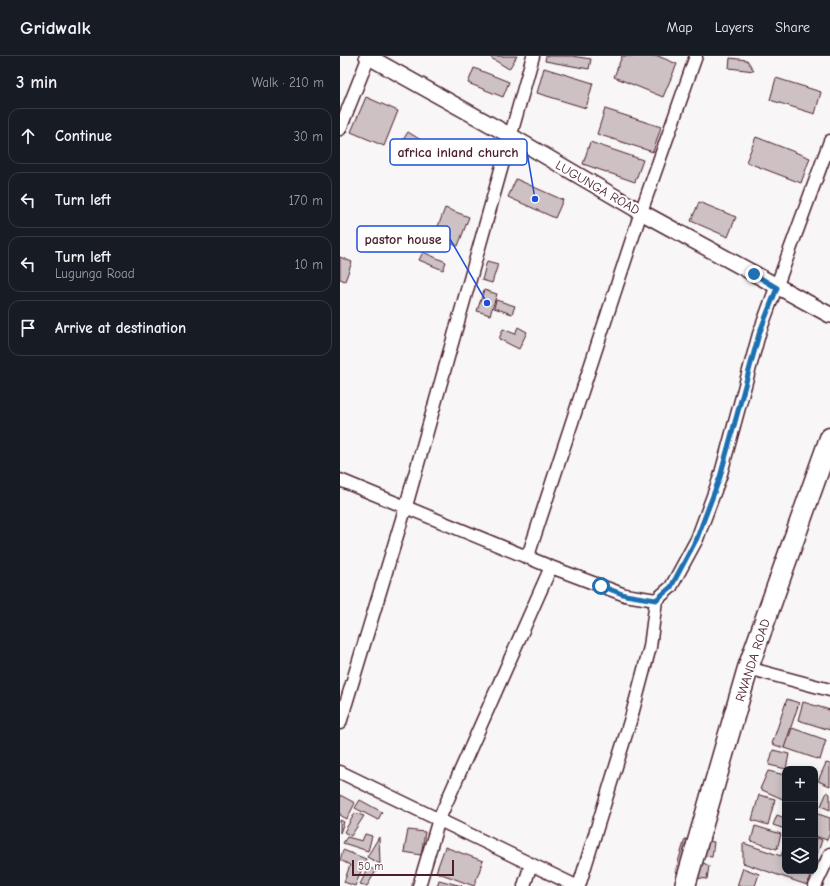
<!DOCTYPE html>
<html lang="en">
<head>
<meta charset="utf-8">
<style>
	body { margin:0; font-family:"Comic Neue",sans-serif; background:#242831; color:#f1f3f6 }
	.controls { position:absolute; right:12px; bottom:12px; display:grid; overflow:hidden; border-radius:8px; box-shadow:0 2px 10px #0003 }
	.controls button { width:36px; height:36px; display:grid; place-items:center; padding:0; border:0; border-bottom:1px solid #363941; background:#171b24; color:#f1f3f6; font:20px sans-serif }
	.scale { position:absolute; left:12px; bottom:10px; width:102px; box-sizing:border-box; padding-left:4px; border:2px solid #4a1f2b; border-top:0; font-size:11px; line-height:14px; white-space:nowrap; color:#4a1f2b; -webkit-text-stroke:3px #fff; paint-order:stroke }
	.stop { position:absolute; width:12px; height:12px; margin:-9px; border:3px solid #1f6fb2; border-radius:50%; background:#fff }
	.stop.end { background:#1f6fb2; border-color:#fff; box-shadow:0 1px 4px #0008 }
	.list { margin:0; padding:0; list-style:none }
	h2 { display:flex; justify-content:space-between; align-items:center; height:52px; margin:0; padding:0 16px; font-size:17px }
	h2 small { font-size:13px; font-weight:400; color:#9ea1a6 }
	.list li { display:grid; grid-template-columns:26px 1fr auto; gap:12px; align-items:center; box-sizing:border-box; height:56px; margin:0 8px 8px; padding:0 8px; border:1px solid #363941; border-radius:12px }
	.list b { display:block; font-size:15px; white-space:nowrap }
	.list p { margin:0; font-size:13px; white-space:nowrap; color:#9ea1a6 }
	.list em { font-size:13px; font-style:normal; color:#9ea1a6 }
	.icon { flex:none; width:22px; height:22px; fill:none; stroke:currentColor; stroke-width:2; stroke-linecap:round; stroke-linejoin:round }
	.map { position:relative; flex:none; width:490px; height:830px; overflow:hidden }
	header { display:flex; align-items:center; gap:24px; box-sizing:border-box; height:56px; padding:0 20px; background:#171b24; border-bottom:1px solid #363941 }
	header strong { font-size:19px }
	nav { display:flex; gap:22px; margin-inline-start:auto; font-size:14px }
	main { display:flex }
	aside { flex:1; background:#171b24 }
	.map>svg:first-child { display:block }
</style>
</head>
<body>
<header>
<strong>Gridwalk</strong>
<nav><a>Map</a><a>Layers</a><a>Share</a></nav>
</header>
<main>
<aside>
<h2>3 min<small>Walk · 210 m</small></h2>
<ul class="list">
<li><svg class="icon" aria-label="ahead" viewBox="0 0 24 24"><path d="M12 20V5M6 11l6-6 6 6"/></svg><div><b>Continue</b></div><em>30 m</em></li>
<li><svg class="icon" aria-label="left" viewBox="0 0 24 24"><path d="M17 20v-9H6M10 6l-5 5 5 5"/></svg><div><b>Turn left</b></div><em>170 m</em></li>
<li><svg class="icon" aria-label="left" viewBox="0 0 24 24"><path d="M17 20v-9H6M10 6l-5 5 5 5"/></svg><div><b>Turn left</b><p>Lugunga Road</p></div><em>10 m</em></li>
<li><svg class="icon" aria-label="arrive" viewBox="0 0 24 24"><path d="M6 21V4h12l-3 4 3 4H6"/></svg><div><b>Arrive at destination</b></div></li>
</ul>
</aside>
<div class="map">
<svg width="490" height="830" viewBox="0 0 490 830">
	<rect width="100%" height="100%" fill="#f8f6f7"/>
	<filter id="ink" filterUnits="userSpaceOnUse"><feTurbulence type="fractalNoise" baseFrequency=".025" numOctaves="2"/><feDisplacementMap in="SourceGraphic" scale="8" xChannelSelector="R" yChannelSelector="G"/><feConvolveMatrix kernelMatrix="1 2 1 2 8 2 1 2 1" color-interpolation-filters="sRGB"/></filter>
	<g filter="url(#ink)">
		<path fill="#cdc1c4" stroke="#4a1f2b" d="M152,0H177L169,13L151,2Z
			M206,0H232L251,3L249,13L205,5Z
			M282,0H318L337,8L323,41L274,21Z
			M390,2L407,4L414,15L389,12Z
			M134,12L169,26L163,41L128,27Z
			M204,12L253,27L246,52L197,37Z
			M436,22L481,36L475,58L430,44Z
			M26,41L58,55L44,90L11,76Z
			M265,53L321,71L313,96L257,78Z
			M68,76L92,91L82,108L58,92Z
			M416,81L470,102L461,127L406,106Z
			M250,86L303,104L295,126L243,108Z
			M176,123L223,144L215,162L168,141Z
			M359,146L396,161L388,181L351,165Z
			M105,152L129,161L118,190L94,181Z
			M83,196L106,206L103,214L79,204Z
			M0,201L12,206L5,225L0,223Z
			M147,205L158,208L152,227L142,224Z
			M144,234L157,238L150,259L137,255Z
			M156,244L175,250L172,258L154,252Z
			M178,271L187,276L179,293L159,283L163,273L175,278Z
			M447,643L459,647L444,692L432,688Z
			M463,646L490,654V674L458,664Z
			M452,672L486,684L480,704L445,692Z
			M433,694L449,698L446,713L429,709Z
			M486,707L490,708V730L478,725Z
			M428,715L445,719V744L420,733Z
			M487,736L490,738V754L481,750Z
			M0,739L15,747L7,763L0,759Z
			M419,739L435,743L428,769L412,764Z
			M20,744L42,756L38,764L15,752Z
			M15,757L24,760L11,780L4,776Z
			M475,757L490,762V777L487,784L475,780Z
			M437,759L445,762V773L433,769Z
			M0,764L4,766L0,777Z
			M415,770L441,778L437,793L411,785Z
			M68,774L85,776L81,799L64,796Z
			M25,778L32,780L28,795L3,787L7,781L22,785Z
			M39,781L40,808L27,801Z
			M475,781L482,784L475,805Z
			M345,783L352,785L343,818L335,816Z
			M367,785L374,786L372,801L365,800Z
			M403,787L441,800L445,788V815H472L467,829L403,807Z
			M105,791L143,805L134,830L96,816Z
			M3,794L26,803L15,830L4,826L10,809L0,804Z
			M360,805L369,810L367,823L358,822Z
			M29,811L36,815L27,830L20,828Z
			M403,812L419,818L415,830H397Z
			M99,824L122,830H97Z"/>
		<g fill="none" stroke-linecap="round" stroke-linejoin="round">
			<g stroke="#4a1f2b" stroke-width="15">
				<path id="minor" d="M0,73L29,0
					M0,424L211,511L285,539L316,544L331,531L357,483L380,421L419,278L490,85
					M188,500L301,156L356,0
					M408,612L490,634
					M0,667L66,450L193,0
					M0,716L236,830
					M79,830L99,763L211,511
					M184,830L191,808
					M239,830L291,662L310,591L316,544
					M475,830L490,798"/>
			</g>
			<g stroke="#4a1f2b" stroke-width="18">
				<path id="tertiary" d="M27,0L171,80L301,156L490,259"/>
			</g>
			<g stroke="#4a1f2b" stroke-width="23">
				<path id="trunk" d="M345,830L408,612L490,382"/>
			</g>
			<use href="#minor" stroke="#fff" stroke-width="12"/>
			<use href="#tertiary" stroke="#fff" stroke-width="15"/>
			<use href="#trunk" stroke="#fff" stroke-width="20"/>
		</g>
	</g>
	<g fill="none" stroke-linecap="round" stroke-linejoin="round" filter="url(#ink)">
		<path stroke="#1f6fb2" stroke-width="5" d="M261,530L285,539L316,544L331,531L357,482L380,421L419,278L437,232L414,218"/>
	</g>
	<g text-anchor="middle" stroke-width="4" stroke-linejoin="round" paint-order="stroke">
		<g font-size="13" fill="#4a1f2b" stroke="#fff">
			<text transform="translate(258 131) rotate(30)" y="5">LUGUNGA ROAD</text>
			<text transform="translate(412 604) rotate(-72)" y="5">RWANDA ROAD</text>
		</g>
	</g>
	<path fill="none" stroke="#1d4ed8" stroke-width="1.5" d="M195 143L187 96M147 247L110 183"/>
	<g fill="#1d4ed8" stroke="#fff" stroke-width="1.5">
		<circle cx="195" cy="143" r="4"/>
		<circle cx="147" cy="247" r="4"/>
	</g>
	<g fill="#fff" stroke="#1d4ed8" stroke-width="1.5">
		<rect x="50" y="83" width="137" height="26" rx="4"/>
		<rect x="17" y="170" width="93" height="26" rx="4"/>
	</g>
	<g font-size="14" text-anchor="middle" font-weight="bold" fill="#4a1f2b">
		<text x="118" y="101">africa inland church</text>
		<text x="63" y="188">pastor house</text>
	</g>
</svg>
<div class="controls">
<button>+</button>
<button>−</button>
<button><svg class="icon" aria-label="layers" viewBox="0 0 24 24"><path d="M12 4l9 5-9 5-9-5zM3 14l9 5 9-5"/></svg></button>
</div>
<div class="scale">50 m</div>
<div class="stop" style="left:261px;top:530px"></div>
<div class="stop end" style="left:414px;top:218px"></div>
</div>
</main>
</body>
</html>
